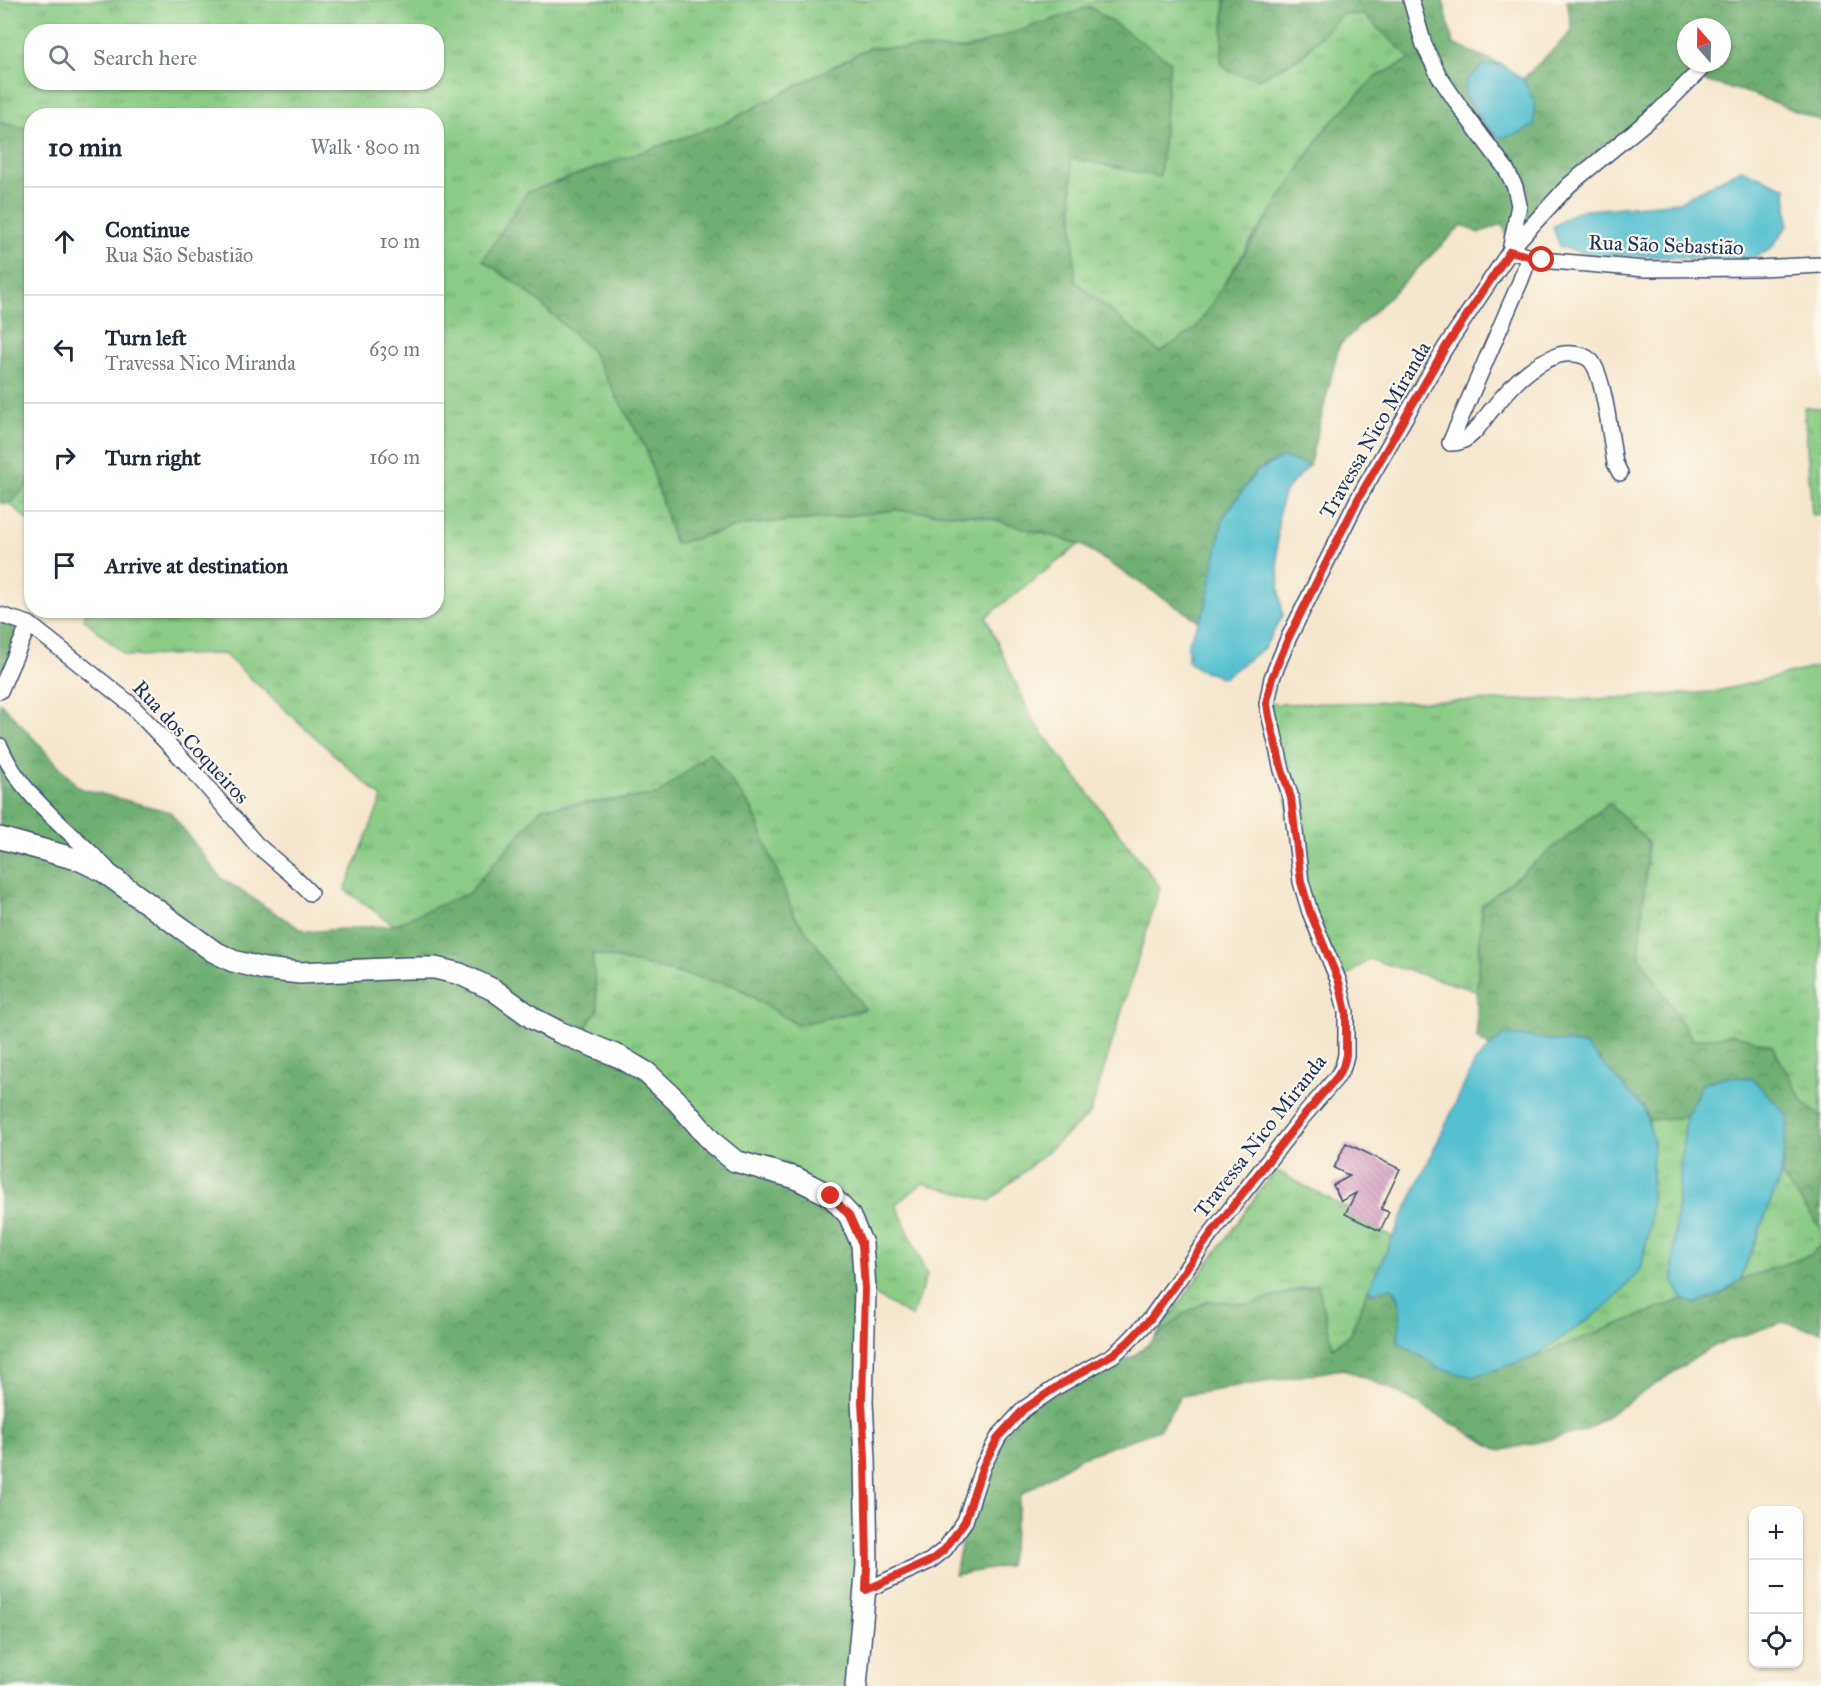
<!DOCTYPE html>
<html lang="en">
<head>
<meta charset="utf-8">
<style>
	body { margin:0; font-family:"IM FELL Great Primer",serif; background:#f6f6f7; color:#1f2937 }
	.controls { position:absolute; right:18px; bottom:18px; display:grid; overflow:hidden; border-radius:12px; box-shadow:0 2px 4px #0004 }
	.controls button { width:54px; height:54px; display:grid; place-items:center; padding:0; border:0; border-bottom:2px solid #e0e1e3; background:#fff; color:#1f2937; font:30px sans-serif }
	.compass { position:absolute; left:1677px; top:18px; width:54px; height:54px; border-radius:50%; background:#fff; box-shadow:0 2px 4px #0004; rotate:340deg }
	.stop { position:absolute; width:18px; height:18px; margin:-14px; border:4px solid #d93025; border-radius:50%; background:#fff }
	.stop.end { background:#d93025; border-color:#fff; box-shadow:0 2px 6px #0008 }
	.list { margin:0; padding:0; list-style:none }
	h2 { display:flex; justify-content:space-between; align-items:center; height:78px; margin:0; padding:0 24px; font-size:26px }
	h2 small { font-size:20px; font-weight:400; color:#747a83 }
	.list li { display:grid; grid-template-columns:39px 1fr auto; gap:18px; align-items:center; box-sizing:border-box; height:108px; padding:0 24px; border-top:2px solid #e0e1e3 }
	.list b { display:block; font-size:22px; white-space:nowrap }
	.list p { margin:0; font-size:20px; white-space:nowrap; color:#747a83 }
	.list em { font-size:20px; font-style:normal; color:#747a83 }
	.icon { flex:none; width:33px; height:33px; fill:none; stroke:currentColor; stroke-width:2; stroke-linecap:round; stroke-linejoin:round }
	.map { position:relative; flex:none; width:1821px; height:1686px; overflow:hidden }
	.search { position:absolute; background:#fff; box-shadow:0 2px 4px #0004; left:24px; top:24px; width:420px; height:66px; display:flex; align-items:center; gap:15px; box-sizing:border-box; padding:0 21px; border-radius:24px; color:#747a83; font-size:22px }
	.panel { position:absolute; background:#fff; box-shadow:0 2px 4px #0004; left:24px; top:108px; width:420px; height:510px; border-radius:24px }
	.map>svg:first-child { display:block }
</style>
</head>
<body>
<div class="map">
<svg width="1821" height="1686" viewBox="0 0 1821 1686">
	<defs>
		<pattern id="grass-tufts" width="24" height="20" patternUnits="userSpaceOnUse" patternTransform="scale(1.5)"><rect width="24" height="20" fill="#8acc85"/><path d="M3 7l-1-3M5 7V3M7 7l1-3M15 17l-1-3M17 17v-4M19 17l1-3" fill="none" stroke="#70a670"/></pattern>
		<pattern id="forest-crowns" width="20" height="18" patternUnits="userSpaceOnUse" patternTransform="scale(1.5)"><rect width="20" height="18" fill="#6fb072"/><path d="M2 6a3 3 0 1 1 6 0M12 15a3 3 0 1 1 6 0" fill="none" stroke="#5a9061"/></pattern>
		<pattern id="building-back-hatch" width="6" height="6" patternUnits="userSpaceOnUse" patternTransform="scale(1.5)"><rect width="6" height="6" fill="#d29abe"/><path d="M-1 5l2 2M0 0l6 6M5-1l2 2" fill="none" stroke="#aa7e9e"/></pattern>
	</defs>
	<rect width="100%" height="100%" fill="#fbf7ec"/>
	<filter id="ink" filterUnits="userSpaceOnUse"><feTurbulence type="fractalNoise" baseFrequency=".0167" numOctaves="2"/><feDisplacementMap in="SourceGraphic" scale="12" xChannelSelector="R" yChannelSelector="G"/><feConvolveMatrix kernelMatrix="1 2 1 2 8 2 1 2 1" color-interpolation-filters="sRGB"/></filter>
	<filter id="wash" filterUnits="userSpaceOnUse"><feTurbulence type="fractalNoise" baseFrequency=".008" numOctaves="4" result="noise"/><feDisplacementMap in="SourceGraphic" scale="24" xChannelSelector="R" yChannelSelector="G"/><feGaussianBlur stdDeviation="1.35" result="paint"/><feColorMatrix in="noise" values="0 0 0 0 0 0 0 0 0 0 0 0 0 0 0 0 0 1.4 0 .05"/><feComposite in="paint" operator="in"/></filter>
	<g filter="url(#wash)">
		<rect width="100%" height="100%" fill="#f5e7ce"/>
		<path fill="url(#grass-tufts)" stroke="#527e72" stroke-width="1.5" fill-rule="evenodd" d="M0,0H1225L1221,63L1259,79L1301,57L1342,13L1364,15L1411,59L1374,78L1254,236L1196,329L1160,353L1075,281L1071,157L1090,7L965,49L869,48L727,122L483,260L528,292L591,350L646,449L675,544L743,525L829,518L895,510L981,516L1080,544L986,617L1033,721L1160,887L1090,1114L990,1201L923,1183L896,1204L927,1275L912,1317L865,1289L735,1161L578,1040L598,1009L591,953L735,986L797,1025L865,1009L794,915L752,809L710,753L657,795L542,808L469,893L394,925L345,890L382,798L224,654L126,656L84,619V610H436V116H32L31,129L0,123ZM32,32H436V82H32Z
			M1804,407L1821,408V514L1812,515Z
			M31,481V523L10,504Z
			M1821,666V1117L1804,1103L1772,1046L1733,1034L1693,1040L1639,956L1648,842L1482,905L1477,991L1369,959L1339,982L1310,912L1267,704L1596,699L1714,692Z
			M1686,1117L1674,1245L1673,1282L1683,1299L1532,1358L1610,1304L1641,1269L1650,1223L1652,1177L1653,1140L1648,1120Z
			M1275,1170L1348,1209L1346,1214L1393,1237L1350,1334L1333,1348L1317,1284L1251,1304L1207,1301L1185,1313L1153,1340Z
			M1781,1175L1821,1228V1244L1811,1255L1740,1280Z"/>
		<path fill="url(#forest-crowns)" stroke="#457068" stroke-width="1.5" fill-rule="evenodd" d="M1225,0H1443L1453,44L1502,65H1484L1534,102L1523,79L1572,31L1567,0H1821V121L1752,94L1693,78L1616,144L1510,251L1503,224L1478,233L1462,225L1339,346L1309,466L1283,457L1255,472L1223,518L1208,601L1199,621L1080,544L981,516L895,510L829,518L743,525L675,544L646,449L591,350L528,292L483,260L527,192L727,122L869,48L965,49L1090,7L1170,61L1160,177L1071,158L1075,281L1160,352L1196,328L1325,129L1374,78L1411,59L1364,15L1342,14L1301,57L1259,79L1230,72L1221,63ZM1686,27H1722V63H1686Z
			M0,123L32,129L31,481L10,504L0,503Z
			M0,615L29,624L0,691Z
			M0,702L79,788L170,812L221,878L305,932L394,925L469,893L542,808L657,795L710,752L752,809L794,915L865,1009L797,1025L735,986L592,953L598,1009L578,1040L664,1089L735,1161L796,1178L849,1215L865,1289L853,1686H0Z
			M1609,803L1648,842L1639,956L1693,1040L1733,1034L1772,1046L1804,1103L1821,1117V1228L1781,1175L1788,1116L1723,1077L1702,1084L1686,1117L1648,1120L1644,1107L1503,1037L1490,1047L1477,1038V991L1482,905Z
			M1821,1244V1332L1782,1322L1715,1345L1584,1431L1500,1451L1398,1392L1343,1369L1181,1396L1159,1430L1079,1458L1021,1495L1008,1566L955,1575L965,1521L983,1466L1024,1409L1134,1356L1185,1313L1207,1301L1251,1304L1318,1284L1333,1348L1350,1334L1368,1290L1372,1293C1379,1293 1384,1287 1392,1288C1405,1302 1400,1325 1398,1342L1472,1377L1532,1358L1683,1299L1696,1304L1720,1295L1740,1280L1810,1255Z"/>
		<path fill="#55c0d0" stroke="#387897" stroke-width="1.5" d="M1484,65H1502L1523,79L1534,102V126L1520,133L1499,138L1486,126L1464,93L1467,80Z
			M1741,169L1786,188L1788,225L1770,250L1747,260L1591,254L1560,247L1553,227L1577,211L1679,202Z
			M1283,457L1309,466C1302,474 1289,484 1284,494C1273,520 1278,588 1283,616L1264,648L1223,678L1199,669L1188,661V643L1206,607L1223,518L1256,472Z
			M1503,1036H1521L1585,1045L1644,1108L1653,1140L1650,1223L1641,1269L1610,1304L1532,1358L1472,1377L1439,1368L1398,1342C1399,1331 1406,1287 1388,1288C1383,1288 1378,1292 1374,1293L1368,1290L1475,1062L1490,1047Z
			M1723,1077L1752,1078L1788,1116L1781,1175L1740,1280L1720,1295L1696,1304L1683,1299L1673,1282L1674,1245L1681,1162L1686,1117L1702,1084Z"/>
		<g id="blocks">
			<path fill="url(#building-back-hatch)" d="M1346,1143L1400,1169L1381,1209L1389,1212L1380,1231L1345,1214L1356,1193L1341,1201L1333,1185L1350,1176L1334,1168Z"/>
		</g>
	</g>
	<g filter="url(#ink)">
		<use href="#blocks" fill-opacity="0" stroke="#3c4b6f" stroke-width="1.5"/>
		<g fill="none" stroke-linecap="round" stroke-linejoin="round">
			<g stroke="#3c4b6f" stroke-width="18">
				<path id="street" d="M1411,0L1424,45L1439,76L1464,113L1506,169L1515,187L1519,205L1510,251L1541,260L1645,269L1758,268L1821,265
					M1529,258L1520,282L1450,443C1455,443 1459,443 1464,440C1474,435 1481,423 1489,413C1508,390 1529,364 1559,355C1568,353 1582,353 1590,360C1604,372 1611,442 1615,463L1620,473
					M0,615L29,624L129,703L190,767L256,844L291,874L310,893
					M0,691L29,624
					M0,746C21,797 70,830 107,869
					M866,1590L930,1561L945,1549L965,1521L983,1466L999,1436L1024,1409L1058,1386L1113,1355L1127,1343L1151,1318L1210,1235L1301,1119L1337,1077L1343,1067L1346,1055V1012L1339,982L1310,912L1301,882L1291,798L1282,770L1267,704L1272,678L1288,639L1358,499L1445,348L1514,245L1569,185L1658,112L1707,63"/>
			</g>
			<g stroke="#3c4b6f" stroke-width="24">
				<path id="secondary" d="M0,838L80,860L103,871L213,951L233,961L264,969L300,973L407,968H435L460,974L494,990L534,1019L559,1032L620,1057L647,1073L677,1101L713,1143L735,1161L796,1178L831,1196L849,1215L862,1244L865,1289L862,1402L865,1459L867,1565L856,1686"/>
			</g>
			<use href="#street" stroke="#fff" stroke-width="15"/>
			<use href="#secondary" stroke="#fff" stroke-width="21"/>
		</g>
	</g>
	<g fill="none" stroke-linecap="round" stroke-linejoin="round" filter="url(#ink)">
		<path stroke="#d93025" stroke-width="8" d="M831,1196L849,1215L862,1244L865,1289L862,1402L865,1459L867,1565L866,1590L930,1561L945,1549L965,1521L983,1466L999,1436L1024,1409L1058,1386L1113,1354L1127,1343L1151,1318L1210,1235L1301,1119L1337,1077L1343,1067L1346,1055V1012L1339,982L1310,912L1301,882L1291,798L1282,770L1269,717L1267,704L1268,694L1272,678L1288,639L1358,499L1445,348L1510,251L1542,260"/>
	</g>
	<g text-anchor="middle" stroke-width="4.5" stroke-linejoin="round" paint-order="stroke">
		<g font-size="21" fill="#1b2f5e" stroke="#fbf7ec">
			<text transform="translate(1666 245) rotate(2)" y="7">Rua São Sebastião</text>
			<text transform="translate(1375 430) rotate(-60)" y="7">Travessa Nico Miranda</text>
			<text transform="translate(191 742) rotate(47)" y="7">Rua dos Coqueiros</text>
			<text transform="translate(1260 1136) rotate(-52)" y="7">Travessa Nico Miranda</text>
		</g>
	</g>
</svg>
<div class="controls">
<button>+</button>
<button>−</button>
<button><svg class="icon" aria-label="locate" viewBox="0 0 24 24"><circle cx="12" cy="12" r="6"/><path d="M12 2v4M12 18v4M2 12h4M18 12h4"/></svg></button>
</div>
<svg class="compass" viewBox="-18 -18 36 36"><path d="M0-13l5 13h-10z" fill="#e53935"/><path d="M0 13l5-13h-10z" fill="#747a83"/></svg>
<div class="stop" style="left:1542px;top:260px"></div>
<div class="stop end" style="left:831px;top:1196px"></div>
<div class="search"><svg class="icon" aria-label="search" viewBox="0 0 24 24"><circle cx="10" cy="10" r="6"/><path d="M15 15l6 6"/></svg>Search here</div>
<section class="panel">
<h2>10 min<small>Walk · 800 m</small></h2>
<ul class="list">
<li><svg class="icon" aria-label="ahead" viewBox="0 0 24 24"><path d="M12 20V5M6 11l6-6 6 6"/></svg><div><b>Continue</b><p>Rua São Sebastião</p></div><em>10 m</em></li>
<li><svg class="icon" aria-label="left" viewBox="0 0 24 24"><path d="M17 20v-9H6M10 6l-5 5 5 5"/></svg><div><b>Turn left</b><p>Travessa Nico Miranda</p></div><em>630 m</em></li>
<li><svg class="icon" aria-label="right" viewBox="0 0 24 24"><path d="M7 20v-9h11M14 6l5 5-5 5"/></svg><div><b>Turn right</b></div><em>160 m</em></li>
<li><svg class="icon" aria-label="arrive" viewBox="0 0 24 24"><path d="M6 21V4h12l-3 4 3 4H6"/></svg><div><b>Arrive at destination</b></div></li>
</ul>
</section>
</div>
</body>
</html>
